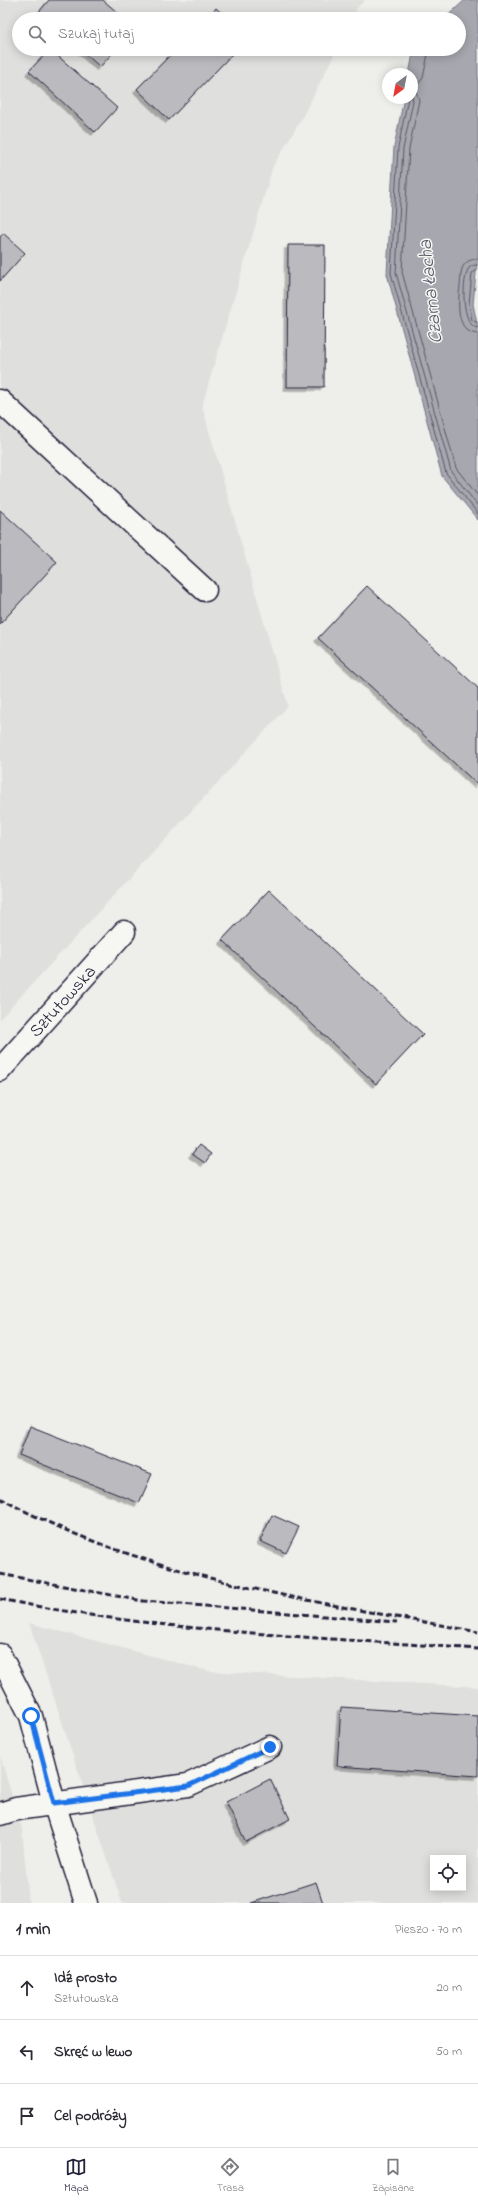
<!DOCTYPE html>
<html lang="pl">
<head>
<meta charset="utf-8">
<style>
	body { margin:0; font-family:"Indie Flower",sans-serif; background:#f7f7f7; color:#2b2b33 }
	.controls { position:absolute; right:12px; bottom:12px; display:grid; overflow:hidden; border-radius:0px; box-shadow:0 2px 10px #0003 }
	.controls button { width:36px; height:36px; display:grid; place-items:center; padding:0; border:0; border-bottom:1px solid #e1e1e2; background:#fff; color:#2b2b33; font:20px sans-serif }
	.compass { position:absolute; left:382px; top:68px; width:36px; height:36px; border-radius:50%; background:#fff; box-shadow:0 2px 10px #0003; rotate:212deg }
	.stop { position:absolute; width:12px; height:12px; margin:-9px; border:3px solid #1a73e8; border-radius:50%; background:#fff }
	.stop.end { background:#1a73e8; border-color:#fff; box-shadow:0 1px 4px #0008 }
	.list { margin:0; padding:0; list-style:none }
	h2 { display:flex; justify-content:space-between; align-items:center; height:52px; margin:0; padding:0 16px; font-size:17px }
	h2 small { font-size:13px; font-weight:400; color:#7c7c81 }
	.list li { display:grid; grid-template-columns:26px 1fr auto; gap:12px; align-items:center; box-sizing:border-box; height:64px; padding:0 16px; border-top:1px solid #e1e1e2 }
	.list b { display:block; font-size:15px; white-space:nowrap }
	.list p { margin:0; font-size:13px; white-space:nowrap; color:#7c7c81 }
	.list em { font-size:13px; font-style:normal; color:#7c7c81 }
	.icon { flex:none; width:22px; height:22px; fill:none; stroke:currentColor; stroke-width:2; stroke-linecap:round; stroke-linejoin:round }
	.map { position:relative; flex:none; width:478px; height:1903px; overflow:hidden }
	.search { position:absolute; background:#fff; box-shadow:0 2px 10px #0003; left:12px; right:12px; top:12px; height:44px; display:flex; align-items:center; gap:10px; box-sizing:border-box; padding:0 14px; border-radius:22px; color:#7c7c81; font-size:15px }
	.sheet { height:244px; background:#fff }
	nav { display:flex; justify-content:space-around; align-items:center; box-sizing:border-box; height:56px; border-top:1px solid #e1e1e2; background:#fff; font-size:11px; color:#7c7c81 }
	nav a { display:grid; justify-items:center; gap:2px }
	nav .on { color:#22223b }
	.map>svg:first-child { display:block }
</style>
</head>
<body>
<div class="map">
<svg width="478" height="1903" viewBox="0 0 478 1903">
	<defs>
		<filter id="shadow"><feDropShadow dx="-3.5" dy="3.5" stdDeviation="0" flood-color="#0004"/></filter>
	</defs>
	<rect width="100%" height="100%" fill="#eeeeeb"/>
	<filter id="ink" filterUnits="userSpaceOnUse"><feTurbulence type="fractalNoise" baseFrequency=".025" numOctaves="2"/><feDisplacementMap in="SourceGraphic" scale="8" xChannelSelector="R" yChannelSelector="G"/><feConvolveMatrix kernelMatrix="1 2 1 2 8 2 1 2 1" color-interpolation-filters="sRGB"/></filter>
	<g filter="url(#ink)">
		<path fill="#dfdfde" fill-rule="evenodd" d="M0,0H365L357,8L352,19H19V49H337L302,118L273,166L202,406L288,706L0,1019Z
			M29,1623L208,1671L478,1687V1903H122ZM433,1858H463V1888H433Z
			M0,1756L22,1829L29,1903H0Z"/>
		<path fill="#a7a7af" stroke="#727281" d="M465,0H478V253L473,304L478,329V520L442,476L387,274L394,147L404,98H412V74H409L414,49H459V19H444Z"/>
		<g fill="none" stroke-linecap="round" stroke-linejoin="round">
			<path stroke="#575769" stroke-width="1" d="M429,49L423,78L415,88L419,100L409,149L402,272L456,468L478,496
				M412,95L413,101L403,149L396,273L451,471L478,506
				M408,98L398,148L391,273L446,473L478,514
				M478,259C473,259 468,260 464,265C460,270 461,279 460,286C458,302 455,333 478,334
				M478,265C475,265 472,265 469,268C462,276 460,327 478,328
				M478,270L472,273L469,304L472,320L478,323"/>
		</g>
		<path fill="#bbbbbf" stroke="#22223b" filter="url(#shadow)" d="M49,0H103L125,19H46L39,12Z
			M216,8L228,19H206Z
			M50,49L117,108L95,132L29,71Z
			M80,49H116L100,67Z
			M176,49H237L169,120L137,89Z
			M3,233L25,253L0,281V237Z
			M288,245H325L324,387H287Z
			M0,510L57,562L0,624Z
			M367,586L478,688V785L318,638Z
			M269,890L423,1034L376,1084L222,940Z
			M199,1145L211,1154L205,1163L192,1154Z
			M30,1426L152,1474L139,1503L19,1455Z
			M272,1515L299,1527L286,1553L260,1541Z
			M341,1707L478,1716V1776L337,1766Z
			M270,1779L290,1819L246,1842L226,1802Z
			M316,1882L323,1903H251Z"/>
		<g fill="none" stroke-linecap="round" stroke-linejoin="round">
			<g stroke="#22223b" stroke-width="25">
				<g id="minor">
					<path d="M0,401L205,590"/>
					<path id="s1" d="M0,1070L124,932"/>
					<path d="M0,1655L31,1716L54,1803L86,1903"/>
					<path d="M0,1814L16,1809L188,1785L270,1747"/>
				</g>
			</g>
			<use href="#minor" stroke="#f6f6f2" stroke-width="22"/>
			<path stroke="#22223b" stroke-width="3" stroke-dasharray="6 3" stroke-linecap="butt" d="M0,1498C147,1579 315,1601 478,1632
				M0,1574L143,1601L397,1622
				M0,1599C157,1632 318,1637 478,1649"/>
		</g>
	</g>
	<g fill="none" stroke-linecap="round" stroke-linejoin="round" filter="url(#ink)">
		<path stroke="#1a73e8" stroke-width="5" d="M31,1716L54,1803L188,1786L270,1747"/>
	</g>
	<g text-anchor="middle" stroke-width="3" stroke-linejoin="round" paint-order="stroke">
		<g font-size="18" fill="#22223b" stroke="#f6f6f2">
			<text dy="6" stroke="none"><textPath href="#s1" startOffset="93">Sztutowska</textPath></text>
		</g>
		<g font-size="19" font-style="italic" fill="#575769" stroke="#f6f6f2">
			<text transform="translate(429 292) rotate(-96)" y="7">Czarna Łacha</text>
		</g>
	</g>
</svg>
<div class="controls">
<button><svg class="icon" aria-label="locate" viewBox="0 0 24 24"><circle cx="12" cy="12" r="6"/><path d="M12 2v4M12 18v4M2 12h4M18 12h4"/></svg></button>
</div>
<svg class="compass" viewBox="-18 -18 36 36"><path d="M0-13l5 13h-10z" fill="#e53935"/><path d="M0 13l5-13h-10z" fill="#7c7c81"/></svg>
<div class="stop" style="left:31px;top:1716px"></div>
<div class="stop end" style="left:270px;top:1747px"></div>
<div class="search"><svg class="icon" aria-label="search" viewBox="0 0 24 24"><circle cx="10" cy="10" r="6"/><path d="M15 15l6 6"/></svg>Szukaj tutaj</div>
</div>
<section class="sheet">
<h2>1 min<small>Pieszo · 70 m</small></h2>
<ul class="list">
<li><svg class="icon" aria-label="ahead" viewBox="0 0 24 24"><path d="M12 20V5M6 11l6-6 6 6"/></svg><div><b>Idź prosto</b><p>Sztutowska</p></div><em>20 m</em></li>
<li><svg class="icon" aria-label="left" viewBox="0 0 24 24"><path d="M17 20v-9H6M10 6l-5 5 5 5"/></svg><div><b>Skręć w lewo</b></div><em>50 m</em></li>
<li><svg class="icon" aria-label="arrive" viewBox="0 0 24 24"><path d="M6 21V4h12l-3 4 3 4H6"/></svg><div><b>Cel podróży</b></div></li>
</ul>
</section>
<nav>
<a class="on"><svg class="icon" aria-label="map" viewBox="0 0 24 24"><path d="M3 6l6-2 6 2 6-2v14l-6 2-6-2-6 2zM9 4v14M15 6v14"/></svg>Mapa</a>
<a><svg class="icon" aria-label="directions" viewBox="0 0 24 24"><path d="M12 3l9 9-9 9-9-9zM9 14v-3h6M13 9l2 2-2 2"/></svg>Trasa</a>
<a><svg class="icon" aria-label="saved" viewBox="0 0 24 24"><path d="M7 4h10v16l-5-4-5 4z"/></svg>Zapisane</a>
</nav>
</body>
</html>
